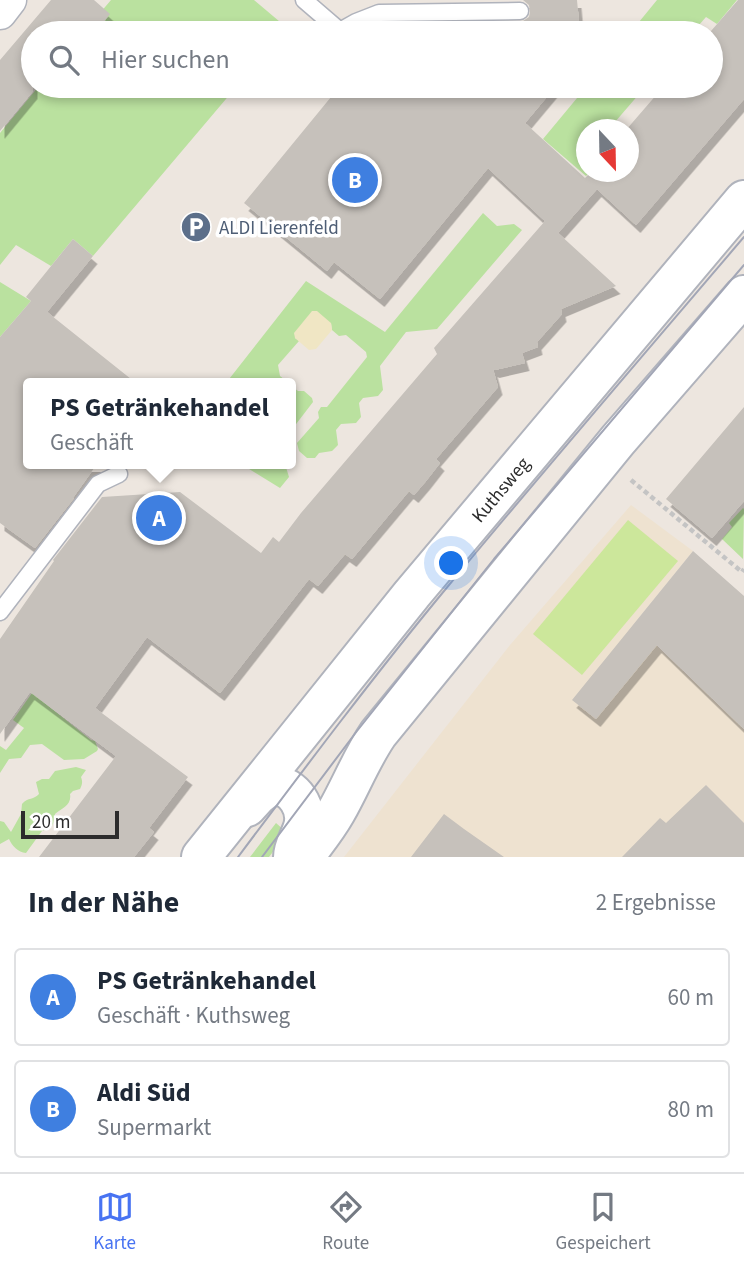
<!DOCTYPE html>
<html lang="de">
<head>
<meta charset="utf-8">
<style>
	body { margin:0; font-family:"Source Sans 3",sans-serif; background:#f2f2f3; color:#1f2937 }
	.compass { position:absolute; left:576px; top:119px; width:63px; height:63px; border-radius:50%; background:#fff; box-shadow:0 4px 10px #0003; rotate:158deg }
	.scale { position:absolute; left:21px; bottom:18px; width:98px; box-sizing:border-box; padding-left:7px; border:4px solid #2c2c2c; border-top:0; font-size:19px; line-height:24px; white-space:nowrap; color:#2c2c2c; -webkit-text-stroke:5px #fff; paint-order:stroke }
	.you { position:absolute; left:452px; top:564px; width:24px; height:24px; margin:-18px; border:5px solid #fff; border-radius:50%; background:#1a73e8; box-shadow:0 0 0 10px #1a73e833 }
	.badge { display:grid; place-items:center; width:46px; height:46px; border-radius:50%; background:#4873f2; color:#fff; font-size:23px; font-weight:700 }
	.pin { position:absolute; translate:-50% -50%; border:4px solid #fff; box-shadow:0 2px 7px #0006 }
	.popup { position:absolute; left:23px; top:378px; width:273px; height:91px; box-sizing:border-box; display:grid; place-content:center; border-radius:7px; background:#fff; filter:drop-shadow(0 2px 5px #0005); font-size:23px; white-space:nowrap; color:#747a83 }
	.popup b { font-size:26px; color:#1f2937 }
	.popup::after { content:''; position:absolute; left:50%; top:100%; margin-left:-14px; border:14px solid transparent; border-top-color:#fff }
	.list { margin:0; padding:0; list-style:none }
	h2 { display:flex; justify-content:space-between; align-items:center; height:91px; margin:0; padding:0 28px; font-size:30px }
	h2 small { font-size:23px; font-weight:400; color:#747a83 }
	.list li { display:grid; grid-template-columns:46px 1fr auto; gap:21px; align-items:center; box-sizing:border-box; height:98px; margin:0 14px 14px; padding:0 14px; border:2px solid #e0e1e3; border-radius:7px }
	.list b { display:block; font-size:26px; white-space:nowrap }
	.list p { margin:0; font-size:23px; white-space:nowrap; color:#747a83 }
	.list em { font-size:23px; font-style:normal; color:#747a83 }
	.icon { flex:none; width:38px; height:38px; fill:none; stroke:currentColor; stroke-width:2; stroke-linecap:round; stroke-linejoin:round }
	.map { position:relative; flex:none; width:744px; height:857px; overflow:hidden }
	.search { position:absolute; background:#fff; box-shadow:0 4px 10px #0003; left:21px; right:21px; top:21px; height:77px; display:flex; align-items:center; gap:18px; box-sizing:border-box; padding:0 24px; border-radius:38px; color:#747a83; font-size:26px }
	.sheet { height:315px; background:#fff }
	nav { display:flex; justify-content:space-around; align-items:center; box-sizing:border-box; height:98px; border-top:2px solid #e0e1e3; background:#fff; font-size:19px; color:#747a83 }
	nav a { display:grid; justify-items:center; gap:4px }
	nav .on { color:#4873f2 }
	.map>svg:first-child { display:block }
</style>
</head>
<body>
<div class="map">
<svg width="744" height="857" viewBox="0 0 744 857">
	<defs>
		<filter id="shadow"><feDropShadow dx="4.5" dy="8" stdDeviation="0" flood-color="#0004"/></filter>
	</defs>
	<rect width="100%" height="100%" fill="#ede6df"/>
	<path fill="#eee2d0" d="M631,505L693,551L634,624L744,729V857H344L510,645Z"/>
	<path fill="#bae19f" d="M111,0H254L286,27L281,33H83Z
		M657,0H737L717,24L706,17L692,33H630Z
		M39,86H237L93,256L73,239L51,266L16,245L0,265V133Z
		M587,86H646L609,129L586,130V172H590L586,176L543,139Z
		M483,213L497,226L514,224L522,230L437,329L406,332L380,366L383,390L378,396L363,398L359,403L361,417L356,423L341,424L336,430L338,445L332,451L319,453L315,458H307L299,451L297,443L319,418L318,412L321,407H327L367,357L366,352L346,335L339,336L332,330L331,323L295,338L299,341L278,365L280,376L289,383H226L306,281L385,332Z
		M0,282L31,301L0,337Z
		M290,385L298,391H304L312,398L313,402L290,432Z
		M241,464H285L289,477L280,488Z
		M743,508L744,509L743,559L722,539L732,527L729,523Z
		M32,693L91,740L95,741L98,749L97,751L84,759L64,760L42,744L30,745L21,758L9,759L0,773V746L6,750L24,728L13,720Z
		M76,767L86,770L81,777C83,782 82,785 80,789L73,791L70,794C72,805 62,808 55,814C53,827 53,827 42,831L26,853C18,852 12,846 9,839L0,844V821L4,822L11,832L21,814L22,804C28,797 34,800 39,794L36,782L42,779H49L55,771Z
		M276,823L285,831V836L269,857H250Z"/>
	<path fill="#f0e6c4" d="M312,311H317L331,323L332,330L316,349L309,350L295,338L294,333Z"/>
	<path fill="#cce79b" d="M628,520L678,561L582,675L533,634Z"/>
	<path fill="#c6c1bb" filter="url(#shadow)" d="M51,0H94L110,14L95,33H33V91L0,131V60Z
		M523,0H577L580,33H522L523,21L529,17L530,12L529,5Z
		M738,0H744V99L636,225L597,189L558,233L616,286L561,309L562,314L537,342L538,347L522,353L525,363L495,370L493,369L498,387L436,459L440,463L426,481L414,495L409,491L352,559L345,554L318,586L309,579L220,693L147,637L95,708L188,777L149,828L154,832L134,857H39L116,756L30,692L0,734V639L54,561L53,560L102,497L180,492L261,553L273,537L279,542L301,513L437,354L434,348L545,221L488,168L380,299L334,262L327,271L244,203L340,86H556L525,123L585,178L591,172H628V130H626L664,86H711V31Z
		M73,239L93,256L47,312L136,383H28V464H97L72,499L74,498L35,548L0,523V337L31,301L26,297Z
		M744,407V501L712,538L666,499Z
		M693,551L744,596V729L657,645L596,719L572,700Z
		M706,785L744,823V857H622L660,818L666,823Z
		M444,814L464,829L504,857H411Z"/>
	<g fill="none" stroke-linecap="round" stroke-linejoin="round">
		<g stroke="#b0b3bc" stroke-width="19">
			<path id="service" d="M304,0L340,31L356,22L379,13L520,11
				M0,612L98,484L119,474"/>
		</g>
		<g stroke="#b0b3bc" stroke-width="35">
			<path id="minor" d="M0,13L10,0"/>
		</g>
		<g stroke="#b0b3bc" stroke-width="42">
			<g id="tertiary">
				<path d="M247,807L257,796L272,784C294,785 310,809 302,830C299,839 293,847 293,857"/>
				<path id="s1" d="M201,857L412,594L744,200"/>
				<path d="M304,857C315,843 327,828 336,812C351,786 361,759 378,734L618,440L744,295"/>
			</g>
		</g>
		<path stroke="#c4c4c4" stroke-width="4.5" stroke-dasharray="5 3.5" stroke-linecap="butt" d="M631,480L742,572L744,569"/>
		<use href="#service" stroke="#fff" stroke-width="16"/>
		<use href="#minor" stroke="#fff" stroke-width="32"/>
		<use href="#tertiary" stroke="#fff" stroke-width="38"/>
		<path stroke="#a2a6b6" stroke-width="2" d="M238,857C307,765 376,673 449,585C546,468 645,353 744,237
			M262,857L357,731L494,559L744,265"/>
	</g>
	<defs>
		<g id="parking-disc" transform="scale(1.575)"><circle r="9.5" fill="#5c6f8a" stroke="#fff"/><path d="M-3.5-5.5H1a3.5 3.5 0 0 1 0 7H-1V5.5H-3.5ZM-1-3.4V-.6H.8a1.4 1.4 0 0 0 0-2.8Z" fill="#fff"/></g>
	</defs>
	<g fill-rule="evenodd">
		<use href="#parking-disc" x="196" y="227"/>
	</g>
	<g text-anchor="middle" stroke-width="7" stroke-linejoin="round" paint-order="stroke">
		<g font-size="19" fill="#4e5e75" stroke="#fff" text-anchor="start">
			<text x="219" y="234">ALDI Lierenfeld</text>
		</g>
		<g font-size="19" fill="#2c2c2c" stroke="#fff">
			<text dy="7" stroke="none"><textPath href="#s1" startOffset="474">Kuthsweg</textPath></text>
		</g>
	</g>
</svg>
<svg class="compass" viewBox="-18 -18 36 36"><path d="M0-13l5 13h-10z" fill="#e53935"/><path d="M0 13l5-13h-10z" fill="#747a83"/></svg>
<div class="scale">20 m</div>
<div class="you"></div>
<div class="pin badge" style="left:159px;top:518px;background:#3f7fe0">A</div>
<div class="popup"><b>PS Getränkehandel</b>Geschäft</div>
<div class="pin badge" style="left:355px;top:180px;background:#3f7fe0">B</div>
<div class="search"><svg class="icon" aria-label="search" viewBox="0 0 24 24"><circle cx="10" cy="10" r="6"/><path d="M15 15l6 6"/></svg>Hier suchen</div>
</div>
<section class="sheet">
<h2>In der Nähe<small>2 Ergebnisse</small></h2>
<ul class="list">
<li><span class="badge" style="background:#3f7fe0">A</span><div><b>PS Getränkehandel</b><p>Geschäft · Kuthsweg</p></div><em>60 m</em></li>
<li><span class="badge" style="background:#3f7fe0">B</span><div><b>Aldi Süd</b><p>Supermarkt</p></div><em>80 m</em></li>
</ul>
</section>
<nav>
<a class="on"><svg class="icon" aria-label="map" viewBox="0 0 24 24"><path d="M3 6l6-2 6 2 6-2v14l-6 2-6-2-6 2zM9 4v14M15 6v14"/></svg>Karte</a>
<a><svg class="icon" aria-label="directions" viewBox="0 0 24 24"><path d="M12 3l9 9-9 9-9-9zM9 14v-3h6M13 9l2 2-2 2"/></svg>Route</a>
<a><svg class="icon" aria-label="saved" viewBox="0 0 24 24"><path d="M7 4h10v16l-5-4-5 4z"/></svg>Gespeichert</a>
</nav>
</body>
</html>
